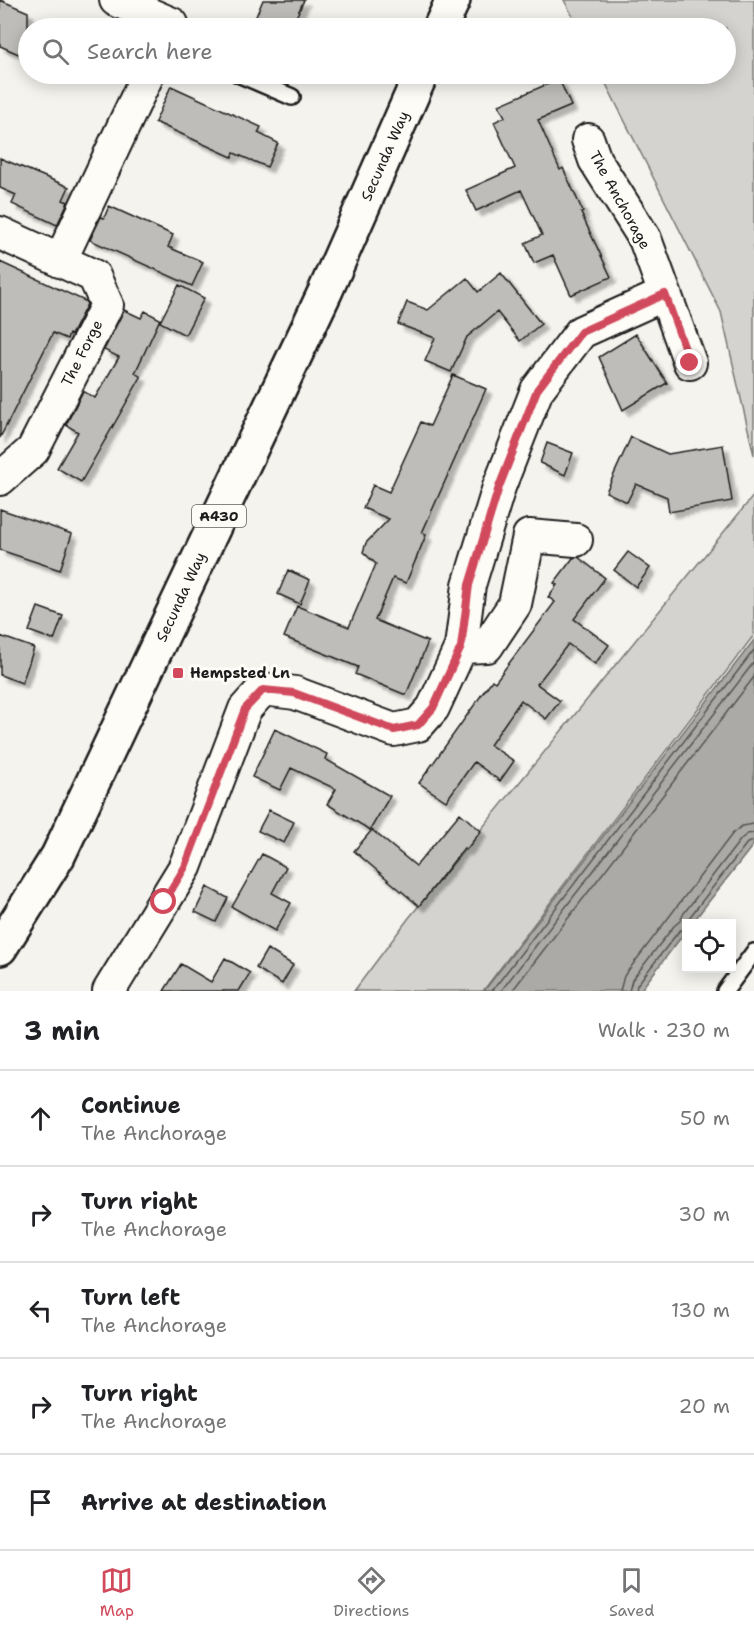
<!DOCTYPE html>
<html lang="en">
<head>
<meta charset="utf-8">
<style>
	body { margin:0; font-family:"Shantell Sans",sans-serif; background:#f2f2f2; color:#202124 }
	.controls { position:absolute; right:18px; bottom:18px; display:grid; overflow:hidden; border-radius:0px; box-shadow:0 3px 15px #0003 }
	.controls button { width:54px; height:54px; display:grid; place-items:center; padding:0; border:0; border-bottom:2px solid #e0e0e0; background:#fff; color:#202124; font:30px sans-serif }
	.stop { position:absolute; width:18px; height:18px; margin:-14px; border:4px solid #d1495b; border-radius:50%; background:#fff }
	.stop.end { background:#d1495b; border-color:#fff; box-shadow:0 2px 6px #0008 }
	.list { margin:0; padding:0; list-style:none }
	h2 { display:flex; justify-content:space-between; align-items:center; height:78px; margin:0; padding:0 24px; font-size:26px }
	h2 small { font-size:20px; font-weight:400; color:#757577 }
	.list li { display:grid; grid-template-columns:39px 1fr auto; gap:18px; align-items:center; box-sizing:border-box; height:96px; padding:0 24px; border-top:2px solid #e0e0e0 }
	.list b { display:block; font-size:22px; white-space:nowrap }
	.list p { margin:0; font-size:20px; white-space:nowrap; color:#757577 }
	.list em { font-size:20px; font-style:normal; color:#757577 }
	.icon { flex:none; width:33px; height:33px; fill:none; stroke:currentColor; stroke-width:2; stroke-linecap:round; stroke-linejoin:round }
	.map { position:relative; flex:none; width:754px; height:991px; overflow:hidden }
	.search { position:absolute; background:#fff; box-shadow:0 3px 15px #0003; left:18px; right:18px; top:18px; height:66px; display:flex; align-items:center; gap:15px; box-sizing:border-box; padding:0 21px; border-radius:33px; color:#757577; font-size:22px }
	.sheet { height:558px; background:#fff }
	nav { display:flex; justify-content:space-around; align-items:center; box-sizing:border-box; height:84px; border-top:2px solid #e0e0e0; background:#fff; font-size:16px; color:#757577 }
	nav a { display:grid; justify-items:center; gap:3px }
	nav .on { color:#d1495b }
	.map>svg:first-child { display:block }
</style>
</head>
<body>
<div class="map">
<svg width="754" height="991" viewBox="0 0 754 991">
	<defs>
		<filter id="shadow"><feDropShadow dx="5.5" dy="5.5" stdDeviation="1.5" flood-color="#0004"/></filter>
	</defs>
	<rect width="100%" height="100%" fill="#f4f3ee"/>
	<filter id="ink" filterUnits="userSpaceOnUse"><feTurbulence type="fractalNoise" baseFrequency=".0167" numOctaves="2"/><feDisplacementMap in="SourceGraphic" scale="12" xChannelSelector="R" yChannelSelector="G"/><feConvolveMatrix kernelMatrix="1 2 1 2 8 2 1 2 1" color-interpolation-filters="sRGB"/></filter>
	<g filter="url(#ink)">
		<path fill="#d4d3cf" stroke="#787876" stroke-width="1.5" d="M564,0H754V455L721,312L601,74H726V28H579Z
			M754,495V635L483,991H354L408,919Z"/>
		<path fill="#abaaa6" stroke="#72716f" stroke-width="1.5" d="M754,640V844L692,923L686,924V931L640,991H484Z"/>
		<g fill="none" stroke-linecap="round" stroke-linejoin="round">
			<path stroke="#555553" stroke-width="1.5" d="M688,924L689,918L747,843L754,841
				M492,991L754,650
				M501,991L754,662
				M512,991L754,677
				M620,991L624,976L733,833L742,826L754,824
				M629,991L632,980L674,926L680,921L684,913L741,839L747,834L754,833
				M636,991L637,985L679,931L686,928"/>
		</g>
		<path fill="#bebdba" stroke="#1c1c1c" stroke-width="1.5" filter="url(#shadow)" d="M0,0L28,12V58L0,46Z
			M263,0H304L291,28H251Z
			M559,79L571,106L538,120L560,170L563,168L583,212L581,213L611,277L571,295L553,255L534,263L525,243L542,235L521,190L476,211L466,190L515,168L494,122L505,117L499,105Z
			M171,86L261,127L258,133L278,143L267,167L234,153L232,157L155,122Z
			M0,158L69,187L63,200L68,202L57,225L12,204L16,195L0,188Z
			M109,206L173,235L168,247L203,262L192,286L90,240L101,217L104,218Z
			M0,262L85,301L87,304L71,335L69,334L67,339L53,333L0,438Z
			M501,273L541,324L520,341L497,312L467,337L451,372L425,361L435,338L398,324L407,302L428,310L467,278L478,292Z
			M179,285L204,298L185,335L160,322Z
			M124,310L141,318L145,311L160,319L135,373L141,377L81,482L57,468L78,432L66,425L83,391L95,398L119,357L104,350Z
			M636,334L667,383L623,410L599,357Z
			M453,375L486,389L422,533L426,535L406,583L393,578L375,620L428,642L406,695L355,674L358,667L284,637L297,606L349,627L376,564L363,552L366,543L389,519L363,508L373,485L389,492L421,422L430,426Z
			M631,437L668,454L723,445L732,501L669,512L667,497L636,484L627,502L606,492Z
			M547,443L573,453L565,475L540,463Z
			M0,509L72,534L60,570L0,550Z
			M628,552L650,568L636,587L614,570Z
			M578,557L605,578L574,619L609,645L595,664L568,644L537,684L560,701L546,719L521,700L490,745L514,761L500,781L474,762L446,801L419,783L492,680L495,682L555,602L548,597L557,585L554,583L573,558Z
			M288,570L310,580L300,604L278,594Z
			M38,607L63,616L54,640L29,631Z
			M0,636L34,648L22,683L0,675Z
			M275,729L327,754L325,759L390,796L370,830L327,804L336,789L291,768L280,790L252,777Z
			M269,810L294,822L284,843L258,831Z
			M460,813L481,831L466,850L464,848L419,906L354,851L372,830L416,866Z
			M262,854L286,867L272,893L291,903L275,931L232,907Z
			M207,887L228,898L216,922L195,912Z
			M267,949L293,965L282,984L256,968Z
			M225,958L250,973L239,991H164L181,964L211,982Z"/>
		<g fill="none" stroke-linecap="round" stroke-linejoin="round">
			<g stroke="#1c1c1c" stroke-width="20">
				<path id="lane" d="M238,74L292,97
					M725,991L754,952"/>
			</g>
			<g stroke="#1c1c1c" stroke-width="36">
				<path id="street" d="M116,0L172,24
					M0,233L94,276L107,305L33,450L0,479
					M60,261L148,74
					M665,294L690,363
					M461,647L487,646L515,604L529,536L576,540
					M109,991L185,867L245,709L263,689L295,693L394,730L418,725L433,708L461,647L469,585L499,487L537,390L581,332L665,294L645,239L595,160L588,140"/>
			</g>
			<g stroke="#1c1c1c" stroke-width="38">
				<path id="primary" d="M440,28L453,0
					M0,948L58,856L325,292L421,74"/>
			</g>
			<use href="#lane" stroke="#fdfcf7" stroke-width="15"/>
			<use href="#street" stroke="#fdfcf7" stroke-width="32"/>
			<use href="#primary" stroke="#fdfcf7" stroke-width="33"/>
		</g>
	</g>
	<g fill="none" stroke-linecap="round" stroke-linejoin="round" filter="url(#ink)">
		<path stroke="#d1495b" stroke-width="8" d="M164,902L185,867L245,709L263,690L294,693L394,730L418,725L433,708L461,647L469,585L499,487L537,390L581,332L665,294L690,363"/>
	</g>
	<rect fill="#d1495b" stroke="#fdfcf7" stroke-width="2" x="172" y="667" width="12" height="12" rx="3"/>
	<g text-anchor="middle" stroke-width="6" stroke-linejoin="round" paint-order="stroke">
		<rect fill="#fdfcf7" stroke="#605f5e" stroke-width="1.5" x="192" y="505" width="54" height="22" rx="4.5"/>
		<g font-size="14" font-weight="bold" fill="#1c1c1c">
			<text x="219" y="521">A430</text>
		</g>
		<g font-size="15" fill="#1c1c1c" stroke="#fdfcf7">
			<text transform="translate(385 156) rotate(-66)" y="5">Secunda Way</text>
			<text transform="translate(620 200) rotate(61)" y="5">The Anchorage</text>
			<text transform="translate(82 353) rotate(-63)" y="5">The Forge</text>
			<text transform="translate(181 597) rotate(-65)" y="5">Secunda Way</text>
		</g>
		<g font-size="15" font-weight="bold" fill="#1c1c1c" stroke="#fdfcf7" text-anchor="start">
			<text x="190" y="678">Hempsted Ln</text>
		</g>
	</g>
</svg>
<div class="controls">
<button><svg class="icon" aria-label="locate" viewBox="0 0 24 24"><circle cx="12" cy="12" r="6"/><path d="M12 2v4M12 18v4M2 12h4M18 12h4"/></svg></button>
</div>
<div class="stop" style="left:164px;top:902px"></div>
<div class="stop end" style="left:690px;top:363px"></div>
<div class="search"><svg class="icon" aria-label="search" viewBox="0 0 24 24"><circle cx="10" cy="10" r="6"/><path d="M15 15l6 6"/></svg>Search here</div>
</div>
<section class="sheet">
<h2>3 min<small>Walk · 230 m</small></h2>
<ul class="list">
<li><svg class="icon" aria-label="ahead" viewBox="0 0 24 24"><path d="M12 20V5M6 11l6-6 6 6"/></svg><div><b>Continue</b><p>The Anchorage</p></div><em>50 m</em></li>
<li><svg class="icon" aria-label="right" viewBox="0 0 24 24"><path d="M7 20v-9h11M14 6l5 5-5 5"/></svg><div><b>Turn right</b><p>The Anchorage</p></div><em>30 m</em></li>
<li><svg class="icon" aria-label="left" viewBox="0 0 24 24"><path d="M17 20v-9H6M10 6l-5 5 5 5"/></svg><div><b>Turn left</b><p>The Anchorage</p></div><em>130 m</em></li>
<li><svg class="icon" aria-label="right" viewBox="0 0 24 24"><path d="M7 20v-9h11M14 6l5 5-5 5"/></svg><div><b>Turn right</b><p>The Anchorage</p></div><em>20 m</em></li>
<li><svg class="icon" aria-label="arrive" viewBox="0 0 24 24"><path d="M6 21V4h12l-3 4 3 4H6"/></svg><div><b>Arrive at destination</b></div></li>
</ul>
</section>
<nav>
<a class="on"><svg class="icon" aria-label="map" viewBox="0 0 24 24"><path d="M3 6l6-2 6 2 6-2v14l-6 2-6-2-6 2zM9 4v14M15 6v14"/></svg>Map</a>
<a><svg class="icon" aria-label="directions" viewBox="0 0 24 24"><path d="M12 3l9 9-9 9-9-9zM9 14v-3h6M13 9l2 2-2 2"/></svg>Directions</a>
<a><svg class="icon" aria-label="saved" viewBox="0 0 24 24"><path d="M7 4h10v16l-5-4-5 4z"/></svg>Saved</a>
</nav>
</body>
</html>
